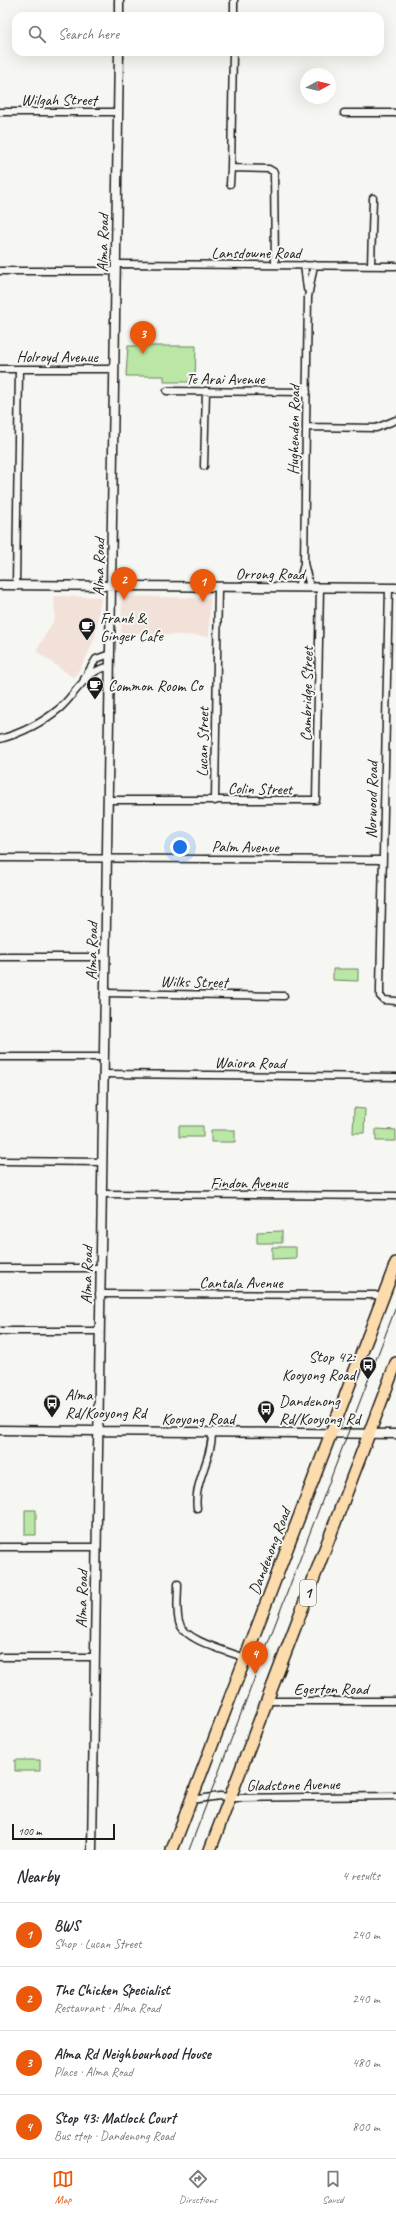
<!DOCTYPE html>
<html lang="en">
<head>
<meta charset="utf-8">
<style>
	body { margin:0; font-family:Caveat,sans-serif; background:#f7f7f7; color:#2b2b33 }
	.compass { position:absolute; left:300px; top:68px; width:36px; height:36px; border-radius:50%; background:#fff; box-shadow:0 4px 16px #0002; rotate:82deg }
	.scale { position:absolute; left:12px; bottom:10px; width:103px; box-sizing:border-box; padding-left:4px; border:2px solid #1c1c1c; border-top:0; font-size:11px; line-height:14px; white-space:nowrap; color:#1c1c1c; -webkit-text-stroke:3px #f6f6f2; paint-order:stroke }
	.you { position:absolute; left:180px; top:847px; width:14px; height:14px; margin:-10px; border:3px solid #fff; border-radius:50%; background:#1a73e8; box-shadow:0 0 0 6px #1a73e833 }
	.badge { display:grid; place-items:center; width:26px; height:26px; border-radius:50%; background:#ea580c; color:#fff; font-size:13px; font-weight:700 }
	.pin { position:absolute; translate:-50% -33px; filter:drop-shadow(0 1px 2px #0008) }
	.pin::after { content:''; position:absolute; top:21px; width:14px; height:12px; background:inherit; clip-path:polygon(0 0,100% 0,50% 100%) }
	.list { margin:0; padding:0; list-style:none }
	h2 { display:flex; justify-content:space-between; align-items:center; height:52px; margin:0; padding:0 16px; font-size:17px }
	h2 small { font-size:13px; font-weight:400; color:#7c7c81 }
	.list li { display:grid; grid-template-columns:26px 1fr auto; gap:12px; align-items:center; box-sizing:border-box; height:64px; padding:0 16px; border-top:1px solid #e1e1e2 }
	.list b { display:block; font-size:15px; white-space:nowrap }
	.list p { margin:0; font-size:13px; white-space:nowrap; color:#7c7c81 }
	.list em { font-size:13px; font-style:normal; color:#7c7c81 }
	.icon { flex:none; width:22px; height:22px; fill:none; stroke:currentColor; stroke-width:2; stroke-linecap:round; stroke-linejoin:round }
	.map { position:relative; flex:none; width:396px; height:1850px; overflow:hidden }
	.search { position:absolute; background:#fff; box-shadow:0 4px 16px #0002; left:12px; right:12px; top:12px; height:44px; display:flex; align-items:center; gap:10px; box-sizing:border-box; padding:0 14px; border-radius:12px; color:#7c7c81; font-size:15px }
	.sheet { height:308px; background:#fff }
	nav { display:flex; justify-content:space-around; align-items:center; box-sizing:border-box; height:56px; border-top:1px solid #e1e1e2; background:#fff; font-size:11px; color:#7c7c81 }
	nav a { display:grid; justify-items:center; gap:2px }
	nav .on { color:#ea580c }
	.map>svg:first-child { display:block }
</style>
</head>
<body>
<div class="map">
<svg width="396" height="1850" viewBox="0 0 396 1850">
	<rect width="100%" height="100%" fill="#f6f6f2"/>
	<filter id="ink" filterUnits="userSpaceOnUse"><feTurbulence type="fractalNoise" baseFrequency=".025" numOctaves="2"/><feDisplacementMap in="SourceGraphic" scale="8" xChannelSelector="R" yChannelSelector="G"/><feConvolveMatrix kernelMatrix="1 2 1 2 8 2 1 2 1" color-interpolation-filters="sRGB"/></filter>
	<g filter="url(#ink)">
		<path fill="#f2e1d9" d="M54,596L101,597L95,637L86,658L74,678L36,651L55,618Z
			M122,596L210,598L209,636L121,633Z"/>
		<path fill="#bae7a5" stroke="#6b8260" d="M128,346H196L195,382H164V376H126Z
			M333,969H358V981L333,980Z
			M354,1108L365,1109L364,1133H353Z
			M179,1126H203V1137H179Z
			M376,1129L396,1130V1141H376Z
			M211,1130H235V1142H211Z
			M282,1231V1243H257V1232Z
			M272,1247H296V1258L272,1259Z
			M25,1510H36V1535H25Z
			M15,1760H40V1771H15Z"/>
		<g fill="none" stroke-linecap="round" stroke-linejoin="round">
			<g stroke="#1c1c1c" stroke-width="9">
				<path id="street" d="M234,16V0
					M233,52L231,168L269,169L274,172L275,265
					M0,112H118
					M344,113H396
					M230,184L231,168
					M116,264L396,266
					M304,265L307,289
					M371,265L373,198
					M0,271H116
					M0,369H114
					M167,391L307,392
					M306,427L376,428L396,420
					M204,466L206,391
					M16,585L19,369
					M298,587L304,564
					M310,587L304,563L306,427L308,297L314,265
					M389,588L380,988V996L384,1000L396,1001
					M84,679L96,659L110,654
					M0,739C22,733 42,723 60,708C76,694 87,668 110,667
					M108,800H316L320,587
					M215,801L218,587
					M0,858L383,860
					M0,957H105
					M104,993L284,996
					M0,1057H103
					M103,1074L396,1077
					M0,1161L102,1162
					M101,1194L396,1196
					M0,1268H100
					M99,1294L375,1295L383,1298
					M0,1331H99
					M197,1508C193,1483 213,1457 212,1432
					M0,1547H95
					M178,1584C178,1596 176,1610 179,1622C184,1641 228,1651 245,1658
					M0,1657H94
					M267,1701H396
					M191,1800L220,1796L235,1798L396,1796"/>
			</g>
			<g stroke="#1c1c1c" stroke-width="11">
				<path id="secondary" d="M119,16V0
					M0,585L396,588
					M0,1430L396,1434
					M92,1850L119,52"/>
			</g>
			<g stroke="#1c1c1c" stroke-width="14">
				<path id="highway" d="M172,1850L396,1263
					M210,1850L396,1363"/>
			</g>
			<use href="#street" stroke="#f6f6f2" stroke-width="6"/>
			<use href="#secondary" stroke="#f6f6f2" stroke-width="8"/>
			<use href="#highway" stroke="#fcdcac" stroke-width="11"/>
			<path stroke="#1c1c1c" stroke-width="1" d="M189,1850L396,1307"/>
		</g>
	</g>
	<defs>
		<g id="cafe-pin" transform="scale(0.9)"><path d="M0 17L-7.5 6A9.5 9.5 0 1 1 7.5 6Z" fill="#1c1c1c" stroke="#f6f6f2"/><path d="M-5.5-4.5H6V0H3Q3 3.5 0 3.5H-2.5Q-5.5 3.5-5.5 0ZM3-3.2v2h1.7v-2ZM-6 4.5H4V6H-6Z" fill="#fff"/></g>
		<g id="bus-pin" transform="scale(0.9)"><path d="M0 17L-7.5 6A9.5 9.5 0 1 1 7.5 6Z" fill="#1c1c1c" stroke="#f6f6f2"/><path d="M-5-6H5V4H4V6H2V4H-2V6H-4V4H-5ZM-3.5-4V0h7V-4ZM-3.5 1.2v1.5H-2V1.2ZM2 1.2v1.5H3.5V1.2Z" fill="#fff"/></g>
	</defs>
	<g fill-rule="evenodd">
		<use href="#cafe-pin" x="87" y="626"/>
		<use href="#cafe-pin" x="95" y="685"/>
		<use href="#bus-pin" x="368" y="1365"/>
		<use href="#bus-pin" x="52" y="1403"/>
		<use href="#bus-pin" x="266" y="1409"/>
	</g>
	<g text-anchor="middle" stroke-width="4" stroke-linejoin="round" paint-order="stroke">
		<rect fill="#f6f6f2" stroke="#5d5d5c" stroke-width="1" x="300" y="1580" width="16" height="26" rx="3"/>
		<g font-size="15" font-weight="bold" fill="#1c1c1c">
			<text x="308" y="1598">1</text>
		</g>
		<g font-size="16" fill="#1c1c1c" stroke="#f6f6f2">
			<text x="59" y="105">Wilgah Street</text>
			<text transform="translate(102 243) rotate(-89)" y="6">Alma Road</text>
			<text x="256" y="258">Lansdowne Road</text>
			<text x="57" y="362">Holroyd Avenue</text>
			<text x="225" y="384">Te Arai Avenue</text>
			<text transform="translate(293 430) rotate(-89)" y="6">Hughenden Road</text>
			<text transform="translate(98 567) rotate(-89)" y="6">Alma Road</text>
			<text x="270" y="579">Orrong Road</text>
			<text transform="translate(306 694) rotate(-89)" y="6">Cambridge Street</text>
			<text transform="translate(202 742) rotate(-89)" y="6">Lucan Street</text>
			<text transform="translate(260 788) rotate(1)" y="6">Colin Street</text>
			<text transform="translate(371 800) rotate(-89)" y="6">Norwood Road</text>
			<text transform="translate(245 846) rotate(1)" y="6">Palm Avenue</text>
			<text transform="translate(91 951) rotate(-89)" y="6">Alma Road</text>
			<text transform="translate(194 981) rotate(1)" y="6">Wilks Street</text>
			<text transform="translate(250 1062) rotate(1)" y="6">Waiora Road</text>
			<text x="249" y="1188">Findon Avenue</text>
			<text transform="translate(86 1275) rotate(-89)" y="6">Alma Road</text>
			<text x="241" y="1288">Cantala Avenue</text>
			<text x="198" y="1424">Kooyong Road</text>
			<text transform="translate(269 1551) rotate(-69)" y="6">Dandenong Road</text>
			<text transform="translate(81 1599) rotate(-89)" y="6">Alma Road</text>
			<text x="331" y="1694">Egerton Road</text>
			<text transform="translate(293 1784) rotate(-1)" y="6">Gladstone Avenue</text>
		</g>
		<g font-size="16" fill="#1c1c1c" stroke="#f6f6f2" text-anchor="start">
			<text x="100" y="623">Frank &amp;<tspan x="100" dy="18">Ginger Cafe</tspan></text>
			<text x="108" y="691">Common Room Co</text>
			<text x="355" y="1362" text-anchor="end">Stop 42:<tspan x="355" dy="18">Kooyong Road</tspan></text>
			<text x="65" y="1400">Alma<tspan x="65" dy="18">Rd/Kooyong Rd</tspan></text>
			<text x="279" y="1406">Dandenong<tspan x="279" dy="18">Rd/Kooyong Rd</tspan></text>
		</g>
	</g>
</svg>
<svg class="compass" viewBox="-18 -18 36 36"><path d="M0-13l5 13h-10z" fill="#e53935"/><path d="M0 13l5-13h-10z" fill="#7c7c81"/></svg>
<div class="scale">100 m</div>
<div class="you"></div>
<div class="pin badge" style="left:203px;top:602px">1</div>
<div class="pin badge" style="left:124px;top:600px">2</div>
<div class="pin badge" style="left:143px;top:354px">3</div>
<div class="pin badge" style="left:255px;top:1674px">4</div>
<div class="search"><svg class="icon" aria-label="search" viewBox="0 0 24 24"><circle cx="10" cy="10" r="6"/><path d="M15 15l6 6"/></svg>Search here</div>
</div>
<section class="sheet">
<h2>Nearby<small>4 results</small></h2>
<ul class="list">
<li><span class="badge">1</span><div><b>BWS</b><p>Shop · Lucan Street</p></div><em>240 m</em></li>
<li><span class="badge">2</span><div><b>The Chicken Specialist</b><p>Restaurant · Alma Road</p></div><em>240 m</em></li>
<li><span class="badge">3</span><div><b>Alma Rd Neighbourhood House</b><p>Place · Alma Road</p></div><em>480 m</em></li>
<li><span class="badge">4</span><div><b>Stop 43: Matlock Court</b><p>Bus stop · Dandenong Road</p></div><em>800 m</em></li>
</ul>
</section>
<nav>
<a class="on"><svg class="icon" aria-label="map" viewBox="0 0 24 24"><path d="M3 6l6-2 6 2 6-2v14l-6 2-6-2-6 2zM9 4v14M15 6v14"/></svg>Map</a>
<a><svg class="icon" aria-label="directions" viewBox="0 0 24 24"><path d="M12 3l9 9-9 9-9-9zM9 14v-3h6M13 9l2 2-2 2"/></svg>Directions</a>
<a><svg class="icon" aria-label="saved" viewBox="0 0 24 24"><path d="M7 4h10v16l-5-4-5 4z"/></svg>Saved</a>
</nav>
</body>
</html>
